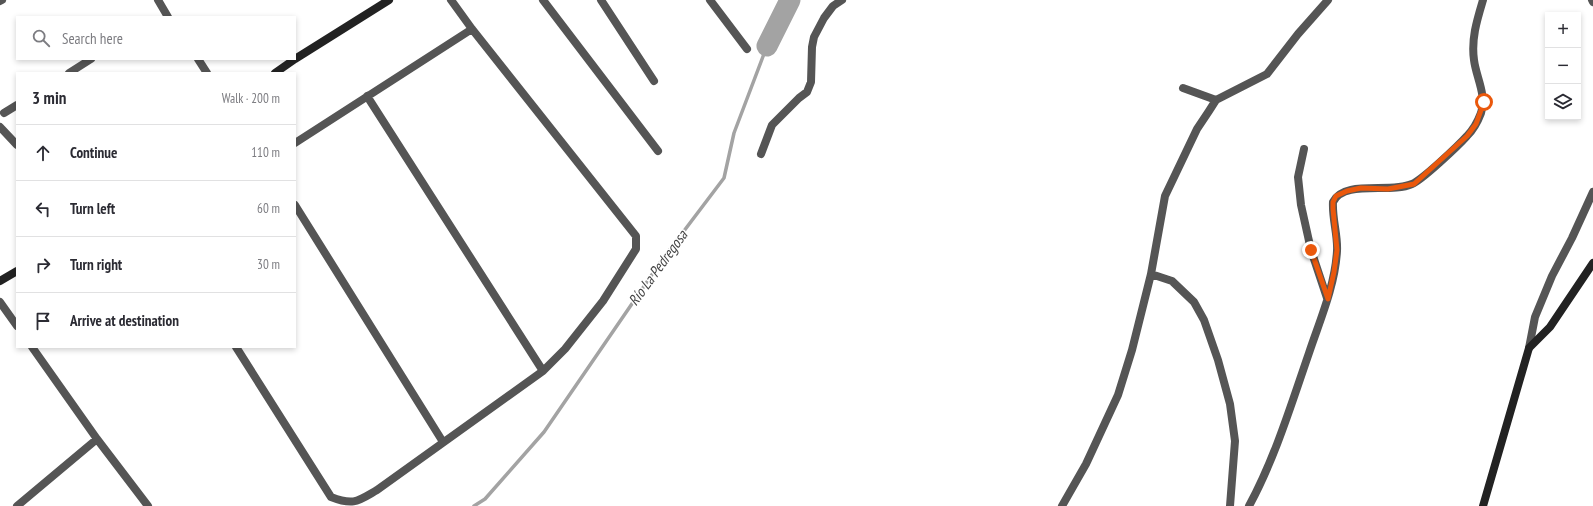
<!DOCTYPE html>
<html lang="en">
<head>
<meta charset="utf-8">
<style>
	body { margin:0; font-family:"PT Sans Narrow",sans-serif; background:#f7f7f7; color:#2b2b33 }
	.controls { position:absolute; right:12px; top:12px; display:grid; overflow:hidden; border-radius:0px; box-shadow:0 2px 6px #0003 }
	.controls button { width:36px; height:36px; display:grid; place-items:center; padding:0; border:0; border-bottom:1px solid #e1e1e2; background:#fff; color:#2b2b33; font:20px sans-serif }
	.stop { position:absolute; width:12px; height:12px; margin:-9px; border:3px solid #ea580c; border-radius:50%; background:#fff }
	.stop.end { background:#ea580c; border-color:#fff; box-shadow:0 1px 4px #0008 }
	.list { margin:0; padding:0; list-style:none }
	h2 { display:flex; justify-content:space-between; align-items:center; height:52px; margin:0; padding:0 16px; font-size:17px }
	h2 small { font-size:13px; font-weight:400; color:#7c7c81 }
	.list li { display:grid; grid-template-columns:26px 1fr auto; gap:12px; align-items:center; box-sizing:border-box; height:56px; padding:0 16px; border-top:1px solid #e1e1e2 }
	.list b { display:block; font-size:15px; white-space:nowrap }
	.list em { font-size:13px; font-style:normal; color:#7c7c81 }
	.icon { flex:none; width:22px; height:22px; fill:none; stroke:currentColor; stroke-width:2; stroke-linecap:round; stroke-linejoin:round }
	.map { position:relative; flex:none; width:1593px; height:506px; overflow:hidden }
	.search { position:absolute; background:#fff; box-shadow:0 2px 6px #0003; left:16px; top:16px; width:280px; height:44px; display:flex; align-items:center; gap:10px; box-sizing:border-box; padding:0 14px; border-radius:0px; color:#7c7c81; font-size:15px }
	.panel { position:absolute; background:#fff; box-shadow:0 2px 6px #0003; left:16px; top:72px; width:280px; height:276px; border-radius:0px }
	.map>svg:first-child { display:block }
</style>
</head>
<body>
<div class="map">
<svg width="1593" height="506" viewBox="0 0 1593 506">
	<rect width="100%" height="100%" fill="#fff"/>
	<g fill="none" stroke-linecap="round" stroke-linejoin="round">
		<path stroke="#a3a3a3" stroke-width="3.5" d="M474,506L485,499L544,432L662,260L724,178L734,133L767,46"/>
		<path stroke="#a3a3a3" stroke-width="21" d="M767,46L790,0"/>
		<path stroke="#555" stroke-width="8" d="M158,0L168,17
			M543,0L658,151
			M601,0L654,81
			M710,0L747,49
			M1592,0L1593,2
			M0,1L2,0
			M198,59L207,73
			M69,73L91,59
			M1183,88L1216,100
			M367,96L543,371
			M4,113L17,105
			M0,127L17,145
			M295,143L472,29
			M1304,149L1298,177L1301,205L1311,250L1327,298
			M761,154L772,125L799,98L807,92L811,82L812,47L814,37L824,18L833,6L842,0
			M295,205L443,442
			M1151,274L1165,196L1197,129L1209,111L1216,100L1267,74L1298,34L1328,0
			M0,302L17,326
			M32,347L97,439L148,506
			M236,347L331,497C354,506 358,501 377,490L543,371L565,349L603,301L636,249V236L472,29L451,0
			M1529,348L1535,317L1552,276L1572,238L1593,192
			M17,506L97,439
			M1062,506L1086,464L1118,395L1132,350L1151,274L1172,281L1194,302L1204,320L1218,360L1230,404L1235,441L1230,506
			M1249,506C1275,458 1291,405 1309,353C1320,320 1335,286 1337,251C1338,235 1332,219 1333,202C1344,179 1390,194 1412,184C1422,180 1458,146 1467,136C1473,130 1478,121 1481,113C1487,95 1476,77 1474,60C1471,39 1477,20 1483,0"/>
		<path stroke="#222" stroke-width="8" d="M295,59L389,0
			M275,73L295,59
			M0,281L17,271
			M1483,506L1529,348L1550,327L1593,263"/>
	</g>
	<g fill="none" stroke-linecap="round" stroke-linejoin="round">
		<path stroke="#ea580c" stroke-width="5" d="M1311,250L1328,299L1334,272L1337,250L1333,209V202L1336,196L1347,191L1361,188L1388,189L1414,184L1467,136L1476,124L1484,102"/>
	</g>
	<g text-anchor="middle" stroke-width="3" stroke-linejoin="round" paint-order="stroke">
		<g font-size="15" font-style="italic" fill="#444" stroke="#fff">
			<text transform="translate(658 268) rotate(-54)" y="5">Río La Pedregosa</text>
		</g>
	</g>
</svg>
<div class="controls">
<button>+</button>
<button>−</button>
<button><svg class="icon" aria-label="layers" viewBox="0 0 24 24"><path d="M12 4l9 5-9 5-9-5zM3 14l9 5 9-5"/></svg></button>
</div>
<div class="stop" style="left:1484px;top:102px"></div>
<div class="stop end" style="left:1311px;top:250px"></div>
<div class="search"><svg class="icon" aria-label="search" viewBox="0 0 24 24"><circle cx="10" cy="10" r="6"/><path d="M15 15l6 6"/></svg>Search here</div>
<section class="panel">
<h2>3 min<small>Walk · 200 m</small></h2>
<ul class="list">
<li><svg class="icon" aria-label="ahead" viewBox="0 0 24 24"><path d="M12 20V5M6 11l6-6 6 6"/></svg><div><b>Continue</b></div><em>110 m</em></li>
<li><svg class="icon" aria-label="left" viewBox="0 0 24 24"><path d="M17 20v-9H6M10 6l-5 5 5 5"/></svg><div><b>Turn left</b></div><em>60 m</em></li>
<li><svg class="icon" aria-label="right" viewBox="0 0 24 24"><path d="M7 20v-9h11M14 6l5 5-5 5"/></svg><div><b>Turn right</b></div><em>30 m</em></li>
<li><svg class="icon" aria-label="arrive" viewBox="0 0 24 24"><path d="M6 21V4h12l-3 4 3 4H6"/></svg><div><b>Arrive at destination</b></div></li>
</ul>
</section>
</div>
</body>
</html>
